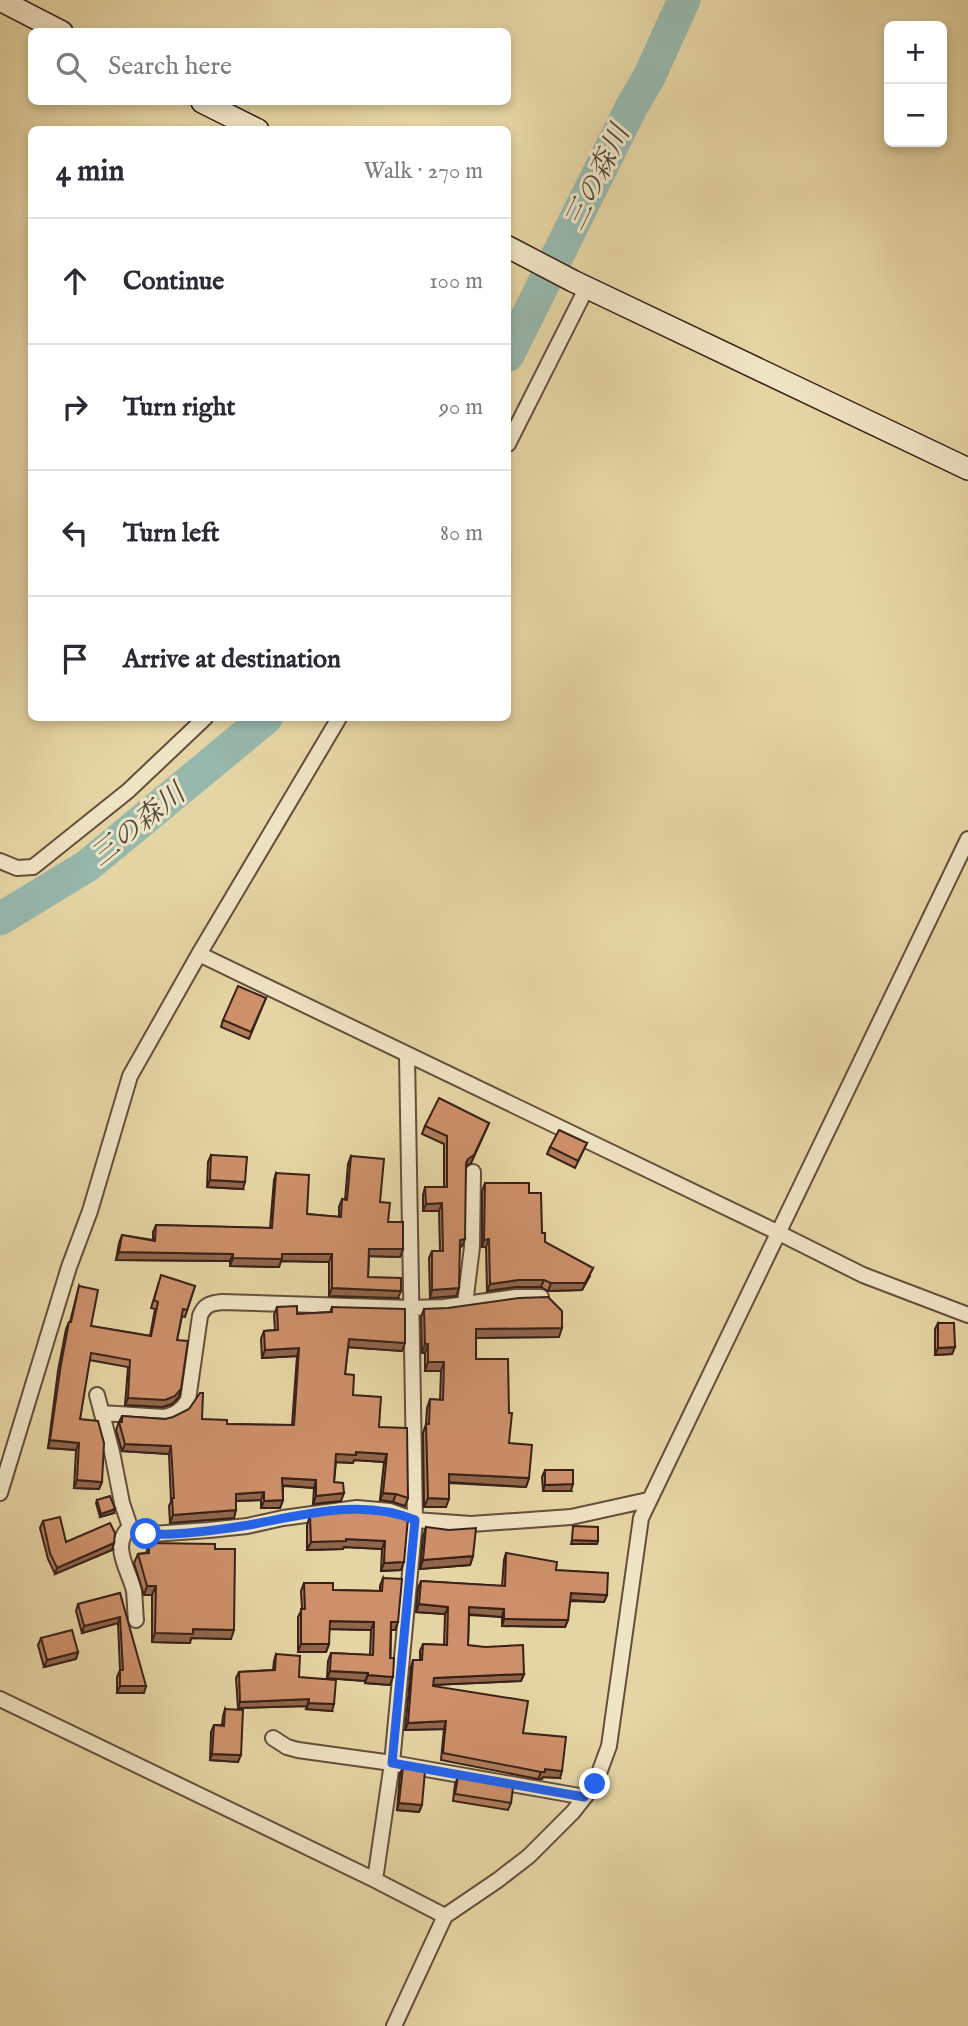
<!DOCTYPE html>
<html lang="en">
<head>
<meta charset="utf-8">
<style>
	body { margin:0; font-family:"IM FELL English","Noto Serif JP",serif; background:#f2f2f3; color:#2b2b33 }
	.controls { position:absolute; right:21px; top:21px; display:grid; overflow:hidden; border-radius:10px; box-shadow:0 4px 10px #0003 }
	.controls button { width:63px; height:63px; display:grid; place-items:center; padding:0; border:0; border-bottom:2px solid #e1e1e2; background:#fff; color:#2b2b33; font:35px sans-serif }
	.stop { position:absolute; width:21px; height:21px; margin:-16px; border:5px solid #2563eb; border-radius:50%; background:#fff }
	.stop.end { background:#2563eb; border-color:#fff; box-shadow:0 2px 7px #0008 }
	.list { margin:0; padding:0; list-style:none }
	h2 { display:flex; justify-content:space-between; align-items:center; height:91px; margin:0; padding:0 28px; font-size:30px }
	h2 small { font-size:23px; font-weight:400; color:#7c7c81 }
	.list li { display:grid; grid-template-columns:46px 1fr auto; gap:21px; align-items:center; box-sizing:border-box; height:126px; padding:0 28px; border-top:2px solid #e1e1e2 }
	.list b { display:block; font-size:26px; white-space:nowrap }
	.list em { font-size:23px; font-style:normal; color:#7c7c81 }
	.icon { flex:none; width:38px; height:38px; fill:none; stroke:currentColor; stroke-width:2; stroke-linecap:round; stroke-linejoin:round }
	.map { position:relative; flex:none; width:968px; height:2026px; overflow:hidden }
	.search { position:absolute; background:#fff; box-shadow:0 4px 10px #0003; left:28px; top:28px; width:483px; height:77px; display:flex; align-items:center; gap:18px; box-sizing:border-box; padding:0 24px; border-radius:10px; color:#7c7c81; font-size:26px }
	.panel { position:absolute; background:#fff; box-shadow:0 4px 10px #0003; left:28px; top:126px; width:483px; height:595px; border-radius:10px }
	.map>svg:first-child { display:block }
</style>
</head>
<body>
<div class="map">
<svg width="968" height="2026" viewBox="0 0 968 2026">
	<rect width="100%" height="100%" fill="#e6d5a4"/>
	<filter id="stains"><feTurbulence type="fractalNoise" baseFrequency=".00286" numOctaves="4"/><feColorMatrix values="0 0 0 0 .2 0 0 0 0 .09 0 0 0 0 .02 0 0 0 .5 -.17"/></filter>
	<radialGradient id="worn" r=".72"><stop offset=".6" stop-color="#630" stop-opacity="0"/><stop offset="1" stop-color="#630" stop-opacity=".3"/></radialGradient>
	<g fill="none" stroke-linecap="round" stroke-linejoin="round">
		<path stroke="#97b8ad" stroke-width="33" d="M508,355L632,106L649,77L684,0
			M0,919L87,866L266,718"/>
		<g stroke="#644e3b" stroke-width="18">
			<path id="street" d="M508,444L587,287
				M0,861L17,868L33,867L128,791L205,718
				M199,954L777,1232L863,1275L968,1315
				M465,1304L472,1247L473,1172
				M97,1395L112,1452L122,1503L130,1527L146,1534H152L209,1530L247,1526L283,1518L357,1508L390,1511L415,1520L471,1524L571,1517L648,1500
				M102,1413L163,1417C175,1415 182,1410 188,1400L200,1316C204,1305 211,1303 222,1302L411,1308L444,1307L515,1297H541
				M0,1493L69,1267L90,1211L130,1076L199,954L339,718
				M130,1527C110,1545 129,1570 134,1591C135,1601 135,1611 136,1620
				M0,1699L375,1880L445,1916
				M273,1738L287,1747L298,1750L392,1763L585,1797
				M375,1880L392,1763L415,1520L407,1055
				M394,2026L445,1916L498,1880L529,1856L573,1812L595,1784L609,1746L641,1518L968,839"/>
		</g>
		<g stroke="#392118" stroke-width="24">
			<path id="secondary" d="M0,0L62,32
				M202,102L258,130
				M508,247L573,281L968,469"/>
		</g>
		<use href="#street" stroke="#efe4c4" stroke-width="14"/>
		<use href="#secondary" stroke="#efe4c4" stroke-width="21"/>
	</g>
	<path fill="#b07c5b" stroke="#392118" stroke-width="2" d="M266,998L249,1039L221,1027L223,1020Z
		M489,1123L471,1163L466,1166L462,1246L460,1247L456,1296L430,1298L429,1258L432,1251H440L439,1211H423V1195L425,1187H444V1144L422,1134L425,1126Z
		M587,1143L575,1168L547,1154L550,1147Z
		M211,1155L243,1189L207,1187L208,1162Z
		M351,1156L380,1202L388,1222L403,1249L400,1257L369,1256L368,1277L398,1298L329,1296V1262L281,1261L279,1267L230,1266V1261L116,1260L119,1243L122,1235L153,1240V1232L156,1225L270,1228L274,1180L276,1173L307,1214L339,1217V1207L342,1199L345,1200L348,1164Z
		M485,1183L529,1193L545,1242L590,1276L582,1290L548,1291L541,1287H515L487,1291L486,1247H482V1191Z
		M159,1282L195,1286L185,1317L182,1316L177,1340L181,1389L179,1397L172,1404L162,1407L125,1405L128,1367L89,1360L80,1419L102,1482L99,1489L74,1488L76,1450L48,1448L58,1371L66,1329L69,1322H70L79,1286L91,1326L150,1336L155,1309L151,1308Z
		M277,1307L297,1314L330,1312L332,1307L402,1351L348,1347L345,1374L353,1395L379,1427L408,1498L405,1506L393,1502L380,1500L384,1462L354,1460L353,1463L336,1462L334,1482L341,1501L313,1504L314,1488L283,1486V1500L280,1508H261V1500L236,1501L234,1518L170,1523L169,1506L171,1502L169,1454L122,1451L116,1430L119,1422L122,1416L165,1419H202L227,1424L292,1425L297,1356L262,1358L261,1339L264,1331L275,1330L274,1315Z
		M424,1309L559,1337L476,1338V1359L509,1443L529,1478L526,1487L449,1483L446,1507H424L423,1433L426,1424L427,1408L430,1399L440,1400L441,1371H425V1353H422L421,1317Z
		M938,1323L952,1354L935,1355V1329Z
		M545,1470L571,1491H543L542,1477Z
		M97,1500L114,1513L100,1517L96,1503Z
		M310,1516L408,1518L401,1570L381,1571L382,1549L344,1547L343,1549L307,1550V1525Z
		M43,1521L66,1542L112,1550L55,1574L48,1559L40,1528Z
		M426,1527L473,1556L470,1565L420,1569L423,1536Z
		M149,1543L215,1549L231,1639L191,1638L190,1643L152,1642V1595H144L134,1563L138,1554L146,1553Z
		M506,1553L556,1570L607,1595L604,1602L570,1601L568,1620L565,1627L502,1626V1617L469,1615L468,1645L524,1674L521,1681L433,1685V1686L523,1733L560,1778L543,1777L542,1779H538L441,1760L444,1729L405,1730L411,1667L413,1660H420V1651L423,1644L444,1645L445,1614L416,1612L418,1588L421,1581L502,1586L504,1560Z
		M383,1578L395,1630H391L390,1685L365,1683V1681L327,1678L328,1661L331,1653L370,1655L371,1630L329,1629V1644L326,1652H298V1617L302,1609L301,1591L304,1583L333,1590L380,1591V1586Z
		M120,1593L144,1693H117V1677L120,1670L118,1623L82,1633L76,1611L78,1604Z
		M41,1638L78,1652L76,1659L44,1667L38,1645Z
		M276,1654L299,1677L332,1711L306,1709L307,1706L238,1708L236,1678L239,1672L273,1670L274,1661Z
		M225,1709L238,1762L210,1760L211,1732L214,1725H222L223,1716Z
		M403,1767L422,1805L419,1812L397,1810L400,1774Z
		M458,1777L511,1803L508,1810L453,1801L455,1784Z"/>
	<path fill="#90654a" stroke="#392118" stroke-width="2" d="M489,1123L471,1163L465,1167L468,1159Z
		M210,1180L245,1182L243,1189L207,1187Z
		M442,1203L439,1211H423L426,1204Z
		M465,1239L462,1246L458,1248L460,1240Z
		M489,1239L486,1247H482L484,1240Z
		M369,1249H403L400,1257L366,1256Z
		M119,1252L233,1254L230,1261L116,1260Z
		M282,1254H332L329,1262L281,1261L279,1267L230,1266L233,1258Z
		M593,1268L582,1290L548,1291L551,1283Z
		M518,1280H544L541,1287H515L487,1291L490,1284Z
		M332,1288L401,1291L398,1298L329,1296Z
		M459,1288L456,1296L430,1298L432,1290Z
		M562,1328L559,1337L473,1338L476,1329Z
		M349,1339L405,1343L402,1351L346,1347Z
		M425,1344H428L425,1353H422Z
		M955,1347L952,1354L935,1355L938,1348Z
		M299,1348L297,1356L262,1358L265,1350Z
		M428,1362H444L441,1371H425Z
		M181,1389L179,1397L172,1404L162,1407L125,1405L128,1398Z
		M50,1440L79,1443L76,1450L48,1448Z
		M125,1444L171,1446L169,1454L122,1451Z
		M356,1452L387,1454L384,1462L354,1460L353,1463L333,1462L336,1454Z
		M449,1474L529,1478L526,1487L446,1482Z
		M282,1478L316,1480L314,1488L280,1485Z
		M77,1480L102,1482L99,1489L74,1488Z
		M573,1484L571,1491H543L545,1485Z
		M264,1492L261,1500L233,1501L236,1494Z
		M344,1493L341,1501L313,1504L316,1496Z
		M383,1493L396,1494L393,1502L380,1500Z
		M428,1498L449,1499L446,1507H424Z
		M283,1500L280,1508H261L264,1501Z
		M115,1509L114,1513L100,1517L101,1514Z
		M236,1510L234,1518L170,1523L173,1515Z
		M346,1539L385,1541L382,1549L344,1547L343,1549L307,1550L311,1542Z
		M572,1540L598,1541L597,1544H571Z
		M114,1543L112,1550L55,1574L57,1568Z
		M473,1556L470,1565L420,1569L423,1560Z
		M404,1562L401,1570L381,1571L384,1563Z
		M147,1586H156L152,1595H144Z
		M571,1593L607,1595L604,1602L569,1600Z
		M419,1604L448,1607L445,1614L416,1612Z
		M469,1607L504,1609L502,1617L466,1614Z
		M120,1617L118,1623L82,1633L84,1626Z
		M504,1619L568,1620L565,1627L502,1626Z
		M330,1621L374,1622L371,1630L327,1629Z
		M391,1622H398L395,1630H388Z
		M193,1629L234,1630L231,1639L191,1638L190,1643L152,1642L155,1633Z
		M301,1644H329L326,1652H298Z
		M78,1652L76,1659L44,1667L47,1660Z
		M330,1671L368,1673L365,1681L327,1678Z
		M524,1674L521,1681L431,1685L434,1678Z
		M368,1675L393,1677L390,1685L365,1683Z
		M120,1686H146L144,1693H117Z
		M309,1699L307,1706L238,1708L240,1702Z
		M309,1703L334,1704L332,1711L306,1709Z
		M446,1721L444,1729L405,1730L408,1723Z
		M212,1754L241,1755L238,1762L210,1760Z
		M545,1769L562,1771L560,1778L543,1777L542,1779H538L541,1772Z
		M399,1803L422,1805L419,1812L397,1810Z"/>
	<path fill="#cd906a" stroke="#392118" stroke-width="2" d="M238,986L266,998L251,1032L223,1020Z
		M439,1098L489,1123L474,1155L468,1159L466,1163L465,1239L460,1240L459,1288L432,1290V1251H443L442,1203L426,1204L425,1187H447V1136L425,1126Z
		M559,1130L587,1143L578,1161L550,1147Z
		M211,1155L247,1157L245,1182L210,1180Z
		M351,1156L384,1159L380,1202L390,1203L388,1222H403V1249H369L368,1277L401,1278V1291L332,1288V1254H282V1259L233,1258V1254L119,1252L122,1235L155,1241L156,1225L272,1228L276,1173L309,1175L307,1214L341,1217L342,1199L347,1200Z
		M485,1183H529V1193H541L542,1233H545V1242L593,1268L585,1283H551L544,1280H518L490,1284L489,1239L484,1240Z
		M161,1275L195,1286L187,1310L183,1309L177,1340L188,1341L181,1389L175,1396L165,1400L128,1398L130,1360L91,1353L80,1419L98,1421L104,1443L102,1482L77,1480L79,1443L50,1440L61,1364L69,1322H71L79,1286L98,1290L91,1326L151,1336L158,1302L154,1300Z
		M548,1297L562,1311V1328L476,1329V1359H508L509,1413H512L509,1443L532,1445L529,1478L449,1474V1499L428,1498L426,1424H429L430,1399L443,1400L444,1362H428V1344H425L424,1309L448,1308L519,1298Z
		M297,1306V1314L332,1312V1307L405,1309V1343L349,1339L345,1374L354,1375L353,1395L381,1397L379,1427L407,1428L408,1498L396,1494L383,1493L387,1454L356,1452V1455L336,1454L334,1482L343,1483L344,1493L316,1496V1480L282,1478L283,1500L264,1501V1492L236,1494V1510L173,1515L172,1498H174L171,1446L125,1444L119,1422H122V1416L165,1419L173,1417L189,1409L200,1393H203L202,1419L227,1420V1424L294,1425L299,1348L265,1350L264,1331L278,1330L277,1307Z
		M938,1323H954L955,1347L938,1348Z
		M545,1470H573V1484L545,1485Z
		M110,1496L115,1509L101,1514L97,1500Z
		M360,1509L391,1512L408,1518L404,1562L384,1563L385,1541L346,1539V1541L311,1542L310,1516Z
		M60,1517L66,1542L110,1523L115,1533L114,1543L57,1568L50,1553L43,1521Z
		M573,1526L598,1527V1541L572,1540Z
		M426,1527L449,1530L476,1528L473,1556L423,1560Z
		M149,1543L215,1544V1549H235L234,1630L193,1629V1634L155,1633L156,1586H147L138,1554L149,1553Z
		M506,1553L557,1562L556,1570L608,1573L607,1595L571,1593L568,1620L504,1619V1609L469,1607L468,1645L485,1647L523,1645L524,1674L434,1678L433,1686L528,1701L523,1733L566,1737L562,1771L545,1769V1772H541L443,1753L446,1721L408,1723L413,1660H422L423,1644L447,1645L448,1607L419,1604L421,1581L505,1586Z
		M383,1578L402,1579L398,1622H391L390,1658H394L393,1677L368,1675V1673L330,1671L331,1653L373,1655L374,1622L330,1621L329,1644H301V1609H305L304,1583H333V1590L382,1591Z
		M120,1593L146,1686H120V1670H123L120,1617L84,1626L78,1604Z
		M72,1630L78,1652L47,1660L41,1638Z
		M276,1654L300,1656L299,1677L336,1680L334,1704L309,1703V1699L240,1702L239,1672L275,1670Z
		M225,1709L243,1710L241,1755L212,1754L214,1725L224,1726Z
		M403,1767L425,1771L422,1805L399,1803Z
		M458,1777L513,1787L511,1803L455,1794Z"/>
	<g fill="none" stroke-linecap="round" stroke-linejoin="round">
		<path stroke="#2563eb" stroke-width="9" d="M146,1534C177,1536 218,1530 249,1525C303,1515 362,1498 415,1520L392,1763L584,1797L595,1784"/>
	</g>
	<g text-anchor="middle" stroke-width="6" stroke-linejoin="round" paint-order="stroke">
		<g font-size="28" font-style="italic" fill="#50473d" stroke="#efe4c4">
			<text transform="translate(596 177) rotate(-64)" y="10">三の森川</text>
			<text transform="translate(137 824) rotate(-39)" y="10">三の森川</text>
		</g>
	</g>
	<rect width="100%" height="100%" filter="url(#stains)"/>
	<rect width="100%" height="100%" fill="url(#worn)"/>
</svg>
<div class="controls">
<button>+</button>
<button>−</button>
</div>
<div class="stop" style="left:146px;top:1534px"></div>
<div class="stop end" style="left:595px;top:1784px"></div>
<div class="search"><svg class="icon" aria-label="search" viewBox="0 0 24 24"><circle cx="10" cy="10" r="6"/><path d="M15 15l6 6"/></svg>Search here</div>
<section class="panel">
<h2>4 min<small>Walk · 270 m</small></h2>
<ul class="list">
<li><svg class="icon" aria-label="ahead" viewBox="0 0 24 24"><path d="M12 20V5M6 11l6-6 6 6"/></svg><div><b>Continue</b></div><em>100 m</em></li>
<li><svg class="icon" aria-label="right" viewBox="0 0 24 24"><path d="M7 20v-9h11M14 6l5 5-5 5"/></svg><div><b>Turn right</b></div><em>90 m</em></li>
<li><svg class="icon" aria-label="left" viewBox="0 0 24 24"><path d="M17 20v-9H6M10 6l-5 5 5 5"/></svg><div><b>Turn left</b></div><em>80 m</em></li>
<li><svg class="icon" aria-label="arrive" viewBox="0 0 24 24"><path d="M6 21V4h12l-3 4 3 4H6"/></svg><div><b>Arrive at destination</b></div></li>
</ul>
</section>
</div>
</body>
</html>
